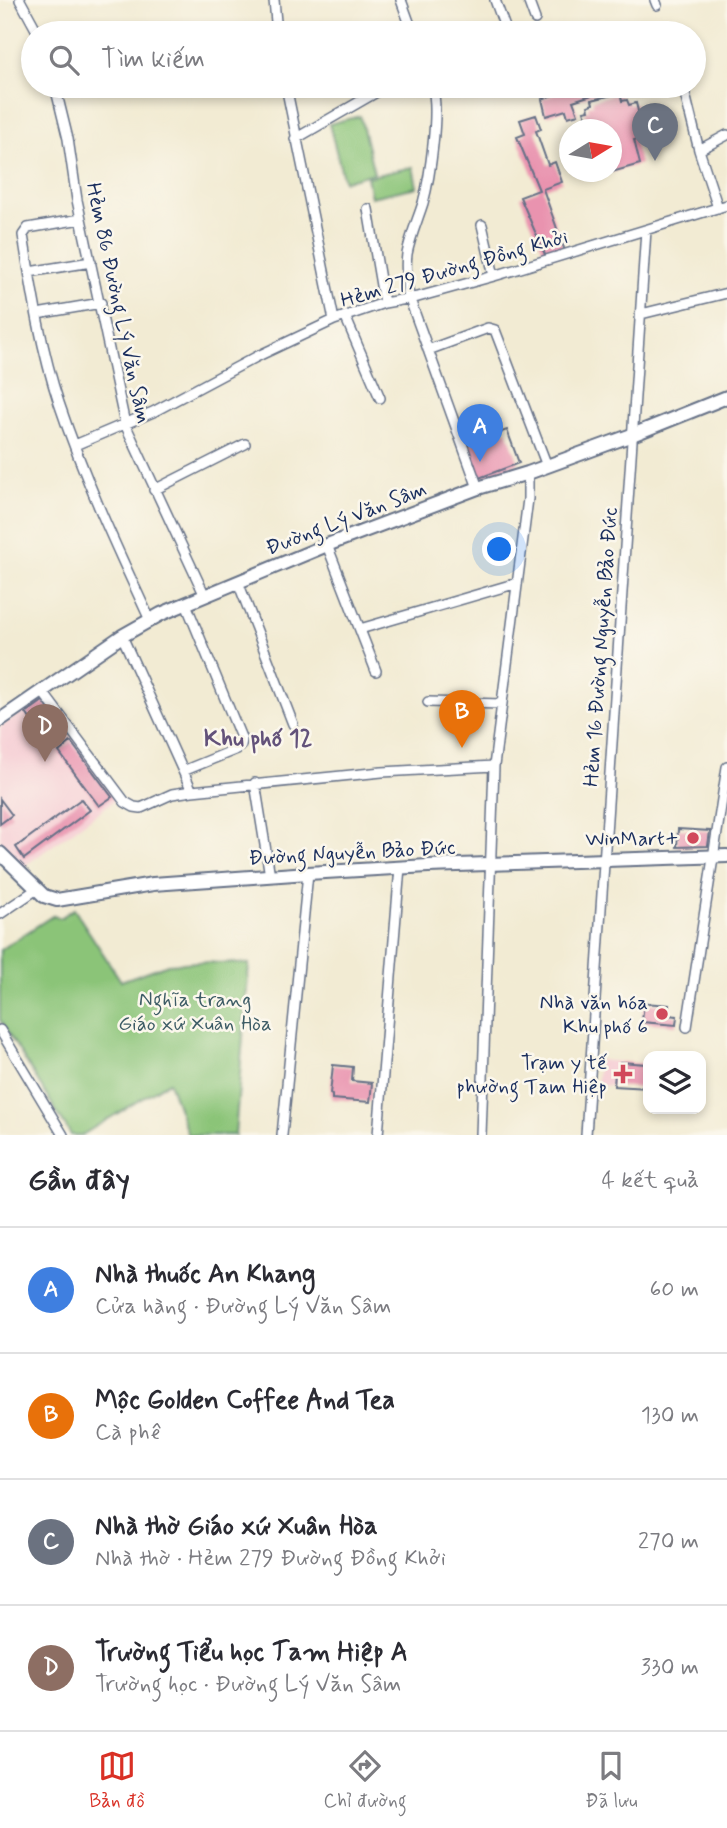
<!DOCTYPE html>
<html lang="vi">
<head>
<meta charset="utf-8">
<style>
	body { margin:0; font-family:Mynerve,sans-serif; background:#f7f7f7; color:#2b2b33 }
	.controls { position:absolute; right:21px; bottom:21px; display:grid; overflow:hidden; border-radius:14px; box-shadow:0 4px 10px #0003 }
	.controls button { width:63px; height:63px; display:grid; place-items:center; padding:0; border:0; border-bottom:2px solid #e1e1e2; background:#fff; color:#2b2b33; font:35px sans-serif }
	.compass { position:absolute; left:559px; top:119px; width:63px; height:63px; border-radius:50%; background:#fff; box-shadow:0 4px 10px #0003; rotate:79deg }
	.you { position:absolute; left:500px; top:550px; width:24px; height:24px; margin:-18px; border:5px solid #fff; border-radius:50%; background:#1a73e8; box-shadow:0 0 0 10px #1a73e833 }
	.badge { display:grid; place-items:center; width:46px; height:46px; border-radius:50%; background:#d93025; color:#fff; font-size:23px; font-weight:700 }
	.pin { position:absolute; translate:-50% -58px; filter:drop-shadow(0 2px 4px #0008) }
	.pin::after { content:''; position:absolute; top:37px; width:24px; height:21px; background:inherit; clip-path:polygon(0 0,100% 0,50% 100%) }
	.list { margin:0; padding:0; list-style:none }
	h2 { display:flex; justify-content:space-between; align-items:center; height:91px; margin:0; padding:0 28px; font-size:30px }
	h2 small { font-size:23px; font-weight:400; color:#7c7c81 }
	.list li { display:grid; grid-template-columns:46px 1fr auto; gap:21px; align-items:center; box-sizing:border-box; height:126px; padding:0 28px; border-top:2px solid #e1e1e2 }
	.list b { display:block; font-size:26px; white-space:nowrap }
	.list p { margin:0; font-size:23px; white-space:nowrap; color:#7c7c81 }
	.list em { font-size:23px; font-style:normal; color:#7c7c81 }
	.icon { flex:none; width:38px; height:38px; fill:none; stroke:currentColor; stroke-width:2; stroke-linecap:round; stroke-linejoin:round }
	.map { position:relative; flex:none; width:727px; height:1135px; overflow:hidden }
	.search { position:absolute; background:#fff; box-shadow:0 4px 10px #0003; left:21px; right:21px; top:21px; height:77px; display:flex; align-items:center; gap:18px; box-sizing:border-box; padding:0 24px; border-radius:38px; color:#7c7c81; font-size:26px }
	.sheet { height:595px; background:#fff }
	nav { display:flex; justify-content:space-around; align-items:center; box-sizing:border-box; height:98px; border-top:2px solid #e1e1e2; background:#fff; font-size:19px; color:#7c7c81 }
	nav a { display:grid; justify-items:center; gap:4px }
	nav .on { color:#d93025 }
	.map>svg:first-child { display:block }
</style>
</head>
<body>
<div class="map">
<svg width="727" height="1135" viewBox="0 0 727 1135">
	<rect width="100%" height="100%" fill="#fbf7ec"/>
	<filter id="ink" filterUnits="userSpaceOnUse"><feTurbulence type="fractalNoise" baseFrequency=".0143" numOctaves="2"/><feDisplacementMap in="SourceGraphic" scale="14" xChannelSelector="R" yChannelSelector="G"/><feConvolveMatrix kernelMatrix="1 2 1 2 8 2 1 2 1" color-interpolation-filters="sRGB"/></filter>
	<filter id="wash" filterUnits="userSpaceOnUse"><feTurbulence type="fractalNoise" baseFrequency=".00686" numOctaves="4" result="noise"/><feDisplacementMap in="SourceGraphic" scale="28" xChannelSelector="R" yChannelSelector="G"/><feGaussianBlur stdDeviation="1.57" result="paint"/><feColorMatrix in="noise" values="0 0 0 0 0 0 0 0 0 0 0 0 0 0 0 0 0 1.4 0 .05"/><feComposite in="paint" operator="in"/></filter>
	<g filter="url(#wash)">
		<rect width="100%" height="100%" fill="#f2ebd3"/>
		<path fill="#f6cfd5" d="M42,698L118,798L23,867L0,845V727Z
			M598,1060L648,1064V1088L597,1085Z"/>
		<path fill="#8bc478" stroke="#537a6b" stroke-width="2" d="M360,116L374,173L344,181L329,124Z
			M413,167L417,187L371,197L367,177Z
			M74,909L121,981L168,964L198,962L249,964L235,1135H188L169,1082L82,1135H71L0,1020V950L54,915L60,918Z"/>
		<g id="blocks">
			<path fill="#e993af" d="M578,86H620L573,101L578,114L568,117L566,110L546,116L542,99Z
				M620,93L622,101L627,100L629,105L636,103L643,131L638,133L639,139L634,140L640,164L612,172V130H585L583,118L586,117L584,111L589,110L588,106L593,104L592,100Z
				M536,115L541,129L536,131L548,165L555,162L562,182L543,189L565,251L546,257L520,197L539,190L517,137L525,134L520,120Z
				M507,430L519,463L479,478L466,445Z
				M43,701L50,711L33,723L26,713Z
				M53,715L64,731L39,748L28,733Z
				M71,742L112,797L99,806L59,752Z
				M0,799L12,815L0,824Z
				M81,799L90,810L24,859L16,847Z
				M678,829L710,831L708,846L677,847Z
				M644,1003L669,1005L668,1015L677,1016L676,1025L642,1022Z
				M620,1062L646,1064L645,1074H648V1088L614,1086L615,1072L620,1073Z
				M333,1065L353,1067L352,1081L372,1083L370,1102L332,1099V1095L330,1094Z"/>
		</g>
	</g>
	<g filter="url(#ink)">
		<use href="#blocks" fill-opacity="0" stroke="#667187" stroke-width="2"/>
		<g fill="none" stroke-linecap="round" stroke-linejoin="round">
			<g stroke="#667187" stroke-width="12">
				<path id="street" d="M20,0L38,33
					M274,0L277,33
					M401,0L413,33
					M495,0L507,33
					M528,0L535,19
					M655,0L657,5
					M55,86L68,139L77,200L125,424L205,596
					M286,86L334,320
					M432,86C440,108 430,178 423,203C418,219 410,237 407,254C405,268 407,283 409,297L478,488
					M683,86L699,150L718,208
					M555,90L568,86
					M295,139L387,86
					M699,150L727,135
					M368,209L384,303
					M81,219L28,228L23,235C32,291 41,349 59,403C84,478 117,549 150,620
					M482,225L494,276
					M29,272L91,262
					M37,314L101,303
					M641,314L727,293
					M345,316L380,398
					M428,350L488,328L495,330L547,466
					M75,445L153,412L258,356L334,320L384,303L418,297L494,276L727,205
					M154,490L245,444
					M327,545L376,671
					M238,582L293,724
					M360,629L517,583
					M122,636L192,791L382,772L494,766
					M42,691L125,802L134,807L141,808L172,794L192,791
					M428,702L502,704
					M183,771L237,749L241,745L242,740L186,604
					M255,783L270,876
					M0,914L37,889
					M687,1027L727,767
					M0,1030L63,1135
					M282,1135L308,873
					M378,1135L400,867
					M481,1135L494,766L528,499V473
					M586,1135C604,833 628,532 646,230"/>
			</g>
			<g stroke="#667187" stroke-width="16">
				<path id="secondary" d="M0,720L122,636L161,614L327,545L478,488L528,473L632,435L727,397
					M0,853L44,896L57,900L153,884L308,873L428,866L727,856"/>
			</g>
			<use href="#street" stroke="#fff" stroke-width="9"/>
			<use href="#secondary" stroke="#fff" stroke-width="12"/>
		</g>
	</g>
	<g fill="#d1495b" stroke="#fbf7ec" stroke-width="2.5">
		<circle cx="693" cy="838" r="7"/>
		<circle cx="662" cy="1014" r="7"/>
		<path d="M619.5 1063.5h7v7h7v7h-7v7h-7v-7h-7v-7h7z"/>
	</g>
	<g text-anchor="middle" stroke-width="5" stroke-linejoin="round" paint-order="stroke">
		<g font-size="21" fill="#1b2f5e" stroke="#fbf7ec">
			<text transform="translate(454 268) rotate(-16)" y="7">Hẻm 279 Đường Đồng Khởi</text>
			<text transform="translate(119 303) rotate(78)" y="7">Hẻm 86 Đường Lý Văn Sâm</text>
			<text transform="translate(346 518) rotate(-21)" y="7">Đường Lý Văn Sâm</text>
			<text transform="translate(600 647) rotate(-86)" y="7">Hẻm 16 Đường Nguyễn Bảo Đức</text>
			<text transform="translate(352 852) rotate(-3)" y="7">Đường Nguyễn Bảo Đức</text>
		</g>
		<g font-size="21" fill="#1b2f5e" stroke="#fbf7ec" text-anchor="end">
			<text x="679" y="845">WinMart+</text>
			<text x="648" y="1009">Nhà văn hóa<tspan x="648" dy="24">Khu phố 6</tspan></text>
			<text x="607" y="1069">Trạm y tế<tspan x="607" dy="24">phường Tam Hiệp</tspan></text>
		</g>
		<g font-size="21" fill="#3d5c66" stroke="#fbf7ec">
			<text x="195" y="1006">Nghĩa trang<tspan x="195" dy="24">Giáo xứ Xuân Hòa</tspan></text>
		</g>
		<g font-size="24" font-weight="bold" fill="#63527a" stroke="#fbf7ec">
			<text x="258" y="746">Khu phố 12</text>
		</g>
	</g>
</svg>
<div class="controls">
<button><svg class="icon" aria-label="layers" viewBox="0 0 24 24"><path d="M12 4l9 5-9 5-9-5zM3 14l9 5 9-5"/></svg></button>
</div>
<svg class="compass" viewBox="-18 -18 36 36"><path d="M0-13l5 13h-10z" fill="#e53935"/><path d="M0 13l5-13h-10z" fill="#7c7c81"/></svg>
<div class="you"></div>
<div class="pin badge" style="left:480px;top:462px;background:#3f7fe0">A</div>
<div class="pin badge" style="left:462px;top:748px;background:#e8710a">B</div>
<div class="pin badge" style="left:655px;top:161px;background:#6b7280">C</div>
<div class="pin badge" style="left:45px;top:762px;background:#8d6e63">D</div>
<div class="search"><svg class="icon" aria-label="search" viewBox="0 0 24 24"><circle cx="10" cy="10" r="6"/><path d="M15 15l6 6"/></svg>Tìm kiếm</div>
</div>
<section class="sheet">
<h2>Gần đây<small>4 kết quả</small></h2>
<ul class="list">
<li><span class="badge" style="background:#3f7fe0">A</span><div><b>Nhà thuốc An Khang</b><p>Cửa hàng · Đường Lý Văn Sâm</p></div><em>60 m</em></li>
<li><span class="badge" style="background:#e8710a">B</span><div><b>Mộc Golden Coffee And Tea</b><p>Cà phê</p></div><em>130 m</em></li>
<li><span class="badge" style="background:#6b7280">C</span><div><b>Nhà thờ Giáo xứ Xuân Hòa</b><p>Nhà thờ · Hẻm 279 Đường Đồng Khởi</p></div><em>270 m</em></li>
<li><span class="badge" style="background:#8d6e63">D</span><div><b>Trường Tiểu học Tam Hiệp A</b><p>Trường học · Đường Lý Văn Sâm</p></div><em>330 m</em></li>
</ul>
</section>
<nav>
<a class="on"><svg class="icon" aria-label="map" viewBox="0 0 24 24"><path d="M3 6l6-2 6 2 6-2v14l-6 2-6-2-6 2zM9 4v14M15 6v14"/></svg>Bản đồ</a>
<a><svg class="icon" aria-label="directions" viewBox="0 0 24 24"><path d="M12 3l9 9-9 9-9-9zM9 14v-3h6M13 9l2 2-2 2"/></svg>Chỉ đường</a>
<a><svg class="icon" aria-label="saved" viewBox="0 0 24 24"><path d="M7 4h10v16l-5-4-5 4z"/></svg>Đã lưu</a>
</nav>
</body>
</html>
